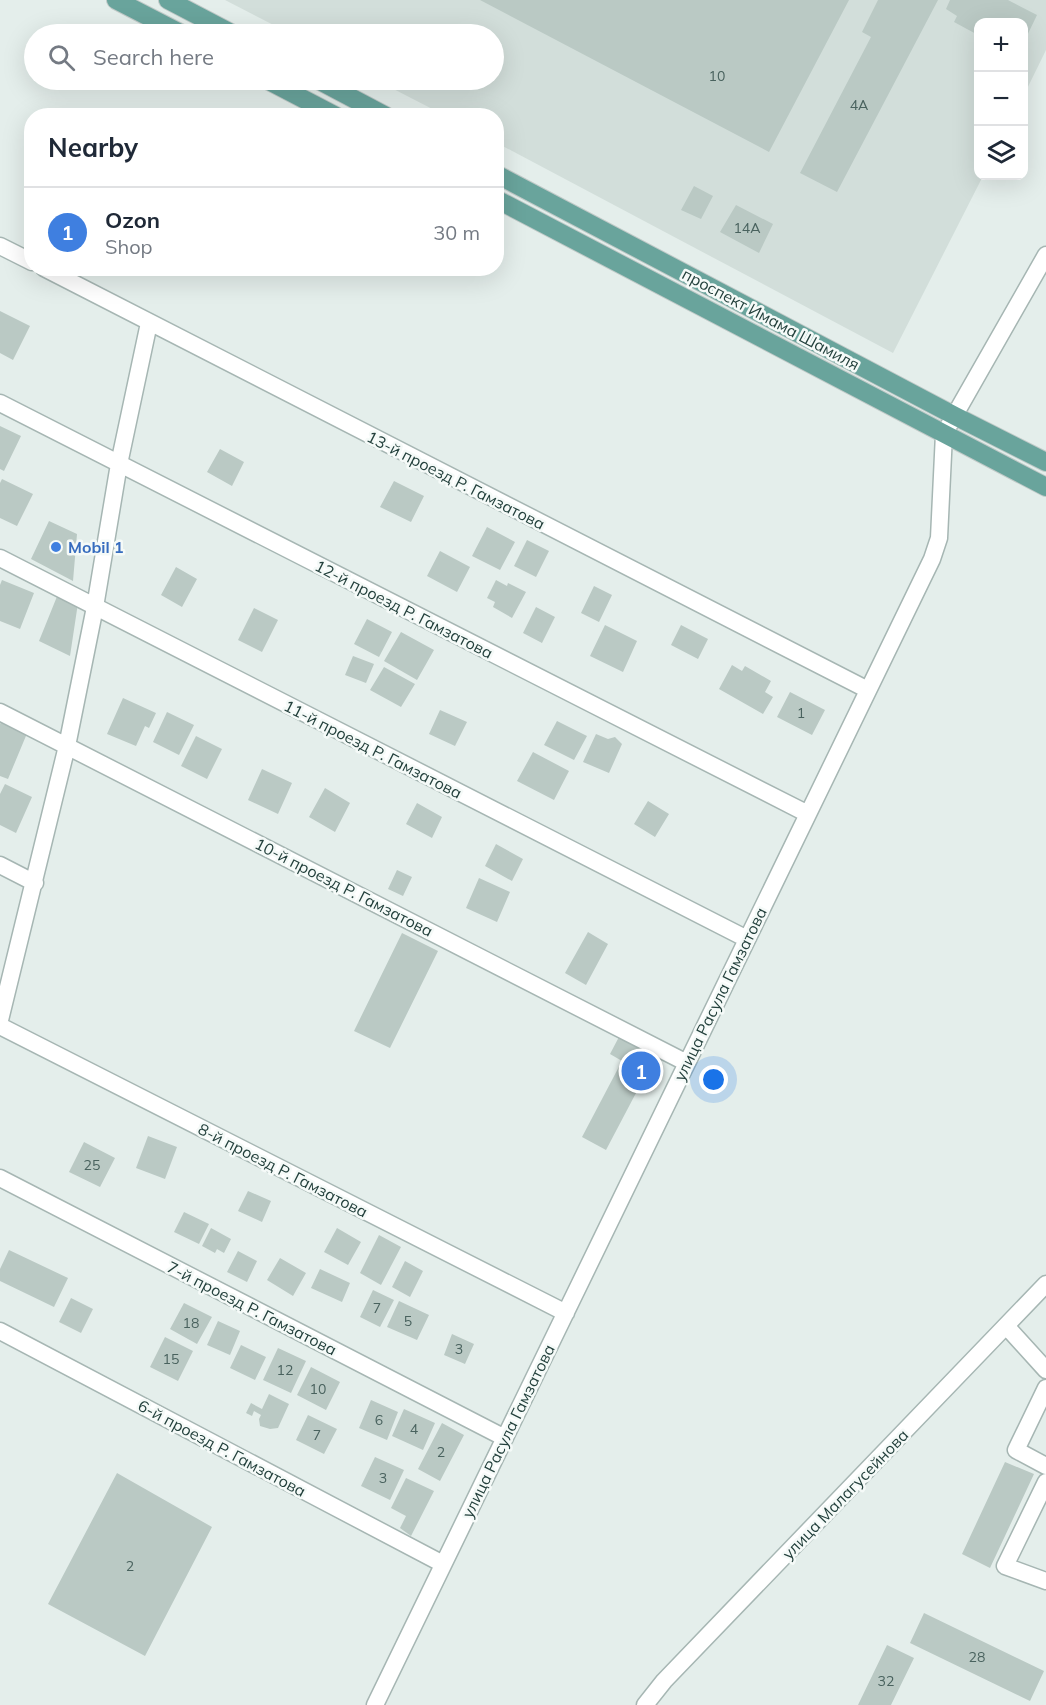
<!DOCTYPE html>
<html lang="en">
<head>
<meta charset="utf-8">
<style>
	body { margin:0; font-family:Mulish,sans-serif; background:#f6f6f7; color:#1f2937 }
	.controls { position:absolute; right:18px; top:18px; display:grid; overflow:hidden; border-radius:12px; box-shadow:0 6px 24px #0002 }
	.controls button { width:54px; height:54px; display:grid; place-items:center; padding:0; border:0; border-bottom:2px solid #e0e1e3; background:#fff; color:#1f2937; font:30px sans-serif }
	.you { position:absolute; left:714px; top:1080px; width:21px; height:21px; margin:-15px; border:4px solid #fff; border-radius:50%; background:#1a73e8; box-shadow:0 0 0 9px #1a73e833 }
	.badge { display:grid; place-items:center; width:39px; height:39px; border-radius:50%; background:#7e5a48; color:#fff; font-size:20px; font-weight:700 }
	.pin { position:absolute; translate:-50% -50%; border:3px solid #fff; box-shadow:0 2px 6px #0006 }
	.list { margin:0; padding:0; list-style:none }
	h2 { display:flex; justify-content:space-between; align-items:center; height:78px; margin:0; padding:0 24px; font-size:26px }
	h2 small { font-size:20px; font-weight:400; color:#747a83 }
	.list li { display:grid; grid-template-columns:39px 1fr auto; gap:18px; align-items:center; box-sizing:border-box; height:90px; padding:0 24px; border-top:2px solid #e0e1e3 }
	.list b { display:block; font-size:22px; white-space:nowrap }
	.list p { margin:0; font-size:20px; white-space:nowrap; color:#747a83 }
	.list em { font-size:20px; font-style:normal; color:#747a83 }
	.icon { flex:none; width:33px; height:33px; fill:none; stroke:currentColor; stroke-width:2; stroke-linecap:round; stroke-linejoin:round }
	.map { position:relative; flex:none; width:1046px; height:1705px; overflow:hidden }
	.search { position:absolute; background:#fff; box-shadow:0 6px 24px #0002; left:24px; top:24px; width:480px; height:66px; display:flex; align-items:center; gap:15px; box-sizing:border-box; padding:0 21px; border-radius:33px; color:#747a83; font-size:22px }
	.panel { position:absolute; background:#fff; box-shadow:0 6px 24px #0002; left:24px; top:108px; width:480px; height:168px; border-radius:24px }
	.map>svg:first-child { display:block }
</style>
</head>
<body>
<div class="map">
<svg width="1046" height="1705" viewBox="0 0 1046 1705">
	<rect width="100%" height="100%" fill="#e4eeeb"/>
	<path fill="#d2deda" d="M225,0H1046V50L1024,95V22H978V176H983L893,353L497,143L496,116L444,115L376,80H494V34H291Z"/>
	<path fill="#bac9c4" d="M480,0H849L769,152Z
		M878,0H938L837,192L800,173L871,37L862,32Z
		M950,0H1008L1037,15L1024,42V22H978V35L954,22L957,16L946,9Z
		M694,186L713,196L701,219L681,210Z
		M736,205L773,224L759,253L720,232Z
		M0,311L30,326L13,360L0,353Z
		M0,426L21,436L4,471L0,469Z
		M220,449L244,462L232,486L207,472Z
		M2,479L33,494L17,526L0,518V483Z
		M394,481L424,496L411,522L380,507Z
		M49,521L77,534L73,581L31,559Z
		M487,527L515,542L500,570L472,556Z
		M527,540L549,551L536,577L514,566Z
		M440,551L470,567L457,592L427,576Z
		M176,567L197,579L182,607L161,595Z
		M2,580L34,593L20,629L0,621V585Z
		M496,580L507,586L508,583L526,592L512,618L493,607L495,602L487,598Z
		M594,586L612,595L599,622L581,613Z
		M58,594L78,603L70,656L39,641Z
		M536,607L555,617L542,643L523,633Z
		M254,608L278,620L262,652L238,640Z
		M367,619L392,632L379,657L354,644Z
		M605,625L637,641L623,672L590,656Z
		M681,625L708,639L698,659L671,645Z
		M401,632L434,650L417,680L384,661Z
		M353,656L374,664L366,683L345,675Z
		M732,665L742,671L745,666L771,681L765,692L773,697L763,714L719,689Z
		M384,667L415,684L401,707L370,690Z
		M790,692L825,710L812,735L777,717Z
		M123,698L156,713L149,728L145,726L136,746L107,734Z
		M440,710L467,722L455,746L429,734Z
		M167,712L194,725L179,755L153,742Z
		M2,720L28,731L8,779L0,776V724Z
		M557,721L587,736L574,760L544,745Z
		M596,734L608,739L615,737L622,744L609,773L583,762Z
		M196,736L222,749L207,779L181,766Z
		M533,752L569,771L554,800L517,781Z
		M262,769L292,783L278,814L248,800Z
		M5,784L32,797L16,833L0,825V794Z
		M325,788L350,803L335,832L309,817Z
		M648,801L669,814L655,837L634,824Z
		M417,803L442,817L432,838L406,824Z
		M496,844L523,859L512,881L485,866Z
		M397,870L412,877L403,896L388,889Z
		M479,878L510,892L497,922L466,908Z
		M588,932L608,944L586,985L565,973Z
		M402,933L438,951L390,1048L354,1031Z
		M620,1035L656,1055L606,1150L582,1137L622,1061L610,1054Z
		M148,1136L177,1147L165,1179L136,1168Z
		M84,1142L115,1158L100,1187L69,1172Z
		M248,1191L271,1201L262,1222L238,1211Z
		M184,1212L209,1224L199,1244L174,1232Z
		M211,1228L231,1239L224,1253L217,1249L215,1253L202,1246Z
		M337,1228L361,1242L348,1265L324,1252Z
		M379,1235L401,1247L381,1285L360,1273Z
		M9,1250L68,1278L54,1307L0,1281V1269Z
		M238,1251L257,1261L247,1282L227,1272Z
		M280,1258L306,1273L293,1296L267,1280Z
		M405,1261L423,1271L410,1297L392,1287Z
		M320,1269L350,1283L342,1302L311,1288Z
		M373,1290L394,1300L380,1327L360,1317Z
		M71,1298L93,1309L81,1333L59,1322Z
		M399,1301L429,1315L417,1340L387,1327Z
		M184,1303L212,1317L197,1344L170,1329Z
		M218,1321L240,1331L230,1355L207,1345Z
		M452,1334L474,1344L465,1364L444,1355Z
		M165,1337L193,1351L178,1381L150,1367Z
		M241,1345L266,1357L255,1380L230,1368Z
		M278,1348L306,1361L291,1393L263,1380Z
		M311,1367L340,1382L326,1410L297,1395Z
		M269,1394L289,1404L278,1428L270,1429L260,1426L259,1419L261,1415L254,1411L252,1416L246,1413L251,1403L262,1409Z
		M371,1400L398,1412L387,1440L359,1428Z
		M404,1409L435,1423L423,1450L392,1436Z
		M308,1415L337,1429L324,1454L296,1440Z
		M442,1423L464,1435L440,1481L418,1469Z
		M375,1457L404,1470L390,1500L361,1486Z
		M1005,1462L1034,1474L990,1568L962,1554Z
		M117,1473L212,1527L145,1656L48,1604Z
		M406,1478L434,1491L411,1536L400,1528L406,1516L391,1508Z
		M924,1613L1044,1671L1030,1701L910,1643Z
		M887,1645L914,1658L891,1705H858Z"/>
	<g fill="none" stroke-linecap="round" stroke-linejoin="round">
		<g stroke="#a6b6b3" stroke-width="19">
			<path id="minor" d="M0,246L32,262
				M44,268L868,690
				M0,403L808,814
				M0,558L747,939
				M0,712L687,1063
				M0,865L35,883
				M0,1020L67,746L95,607L119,464L149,323
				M0,1026L566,1313
				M0,1178L505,1438
				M1007,1327L1046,1370
				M0,1331L443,1564
				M1046,1388L1016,1450L1046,1466
				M1046,1482L1005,1566L1046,1581
				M375,1705L932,559L939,538L944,434L1046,255
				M645,1705L664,1681L1046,1284"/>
		</g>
		<g stroke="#c1cac8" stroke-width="20">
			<path id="major" d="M116,0L182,34
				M168,0L233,34
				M267,80L336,116
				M318,80L386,116
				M496,174L955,416L1046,462
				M496,199L1046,487"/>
		</g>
		<use href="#minor" stroke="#fff" stroke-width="16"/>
		<use href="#major" stroke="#69a49c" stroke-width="18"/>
	</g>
	<circle fill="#3f7fe0" stroke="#f5faf8" stroke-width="2" cx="56" cy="547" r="6"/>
	<g text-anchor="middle" stroke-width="5" stroke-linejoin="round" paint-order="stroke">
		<g font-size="14" fill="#49625e">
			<text x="717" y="81">10</text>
			<text x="859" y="110">4А</text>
			<text x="747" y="233">14А</text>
			<text x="801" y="718">1</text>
			<text x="92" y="1170">25</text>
			<text x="377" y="1313">7</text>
			<text x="408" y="1326">5</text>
			<text x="191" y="1328">18</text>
			<text x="459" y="1354">3</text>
			<text x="171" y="1364">15</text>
			<text x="285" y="1375">12</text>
			<text x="318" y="1394">10</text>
			<text x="379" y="1425">6</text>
			<text x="414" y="1434">4</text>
			<text x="317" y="1440">7</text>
			<text x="441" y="1457">2</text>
			<text x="383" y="1483">3</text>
			<text x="130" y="1571">2</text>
			<text x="977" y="1662">28</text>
			<text x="886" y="1686">32</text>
		</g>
		<g font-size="16" fill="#23403c" stroke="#f5faf8">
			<text transform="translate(771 319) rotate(28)" y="6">проспект Имама Шамиля</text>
			<text transform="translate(456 480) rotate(27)" y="6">13-й проезд Р. Гамзатова</text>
			<text transform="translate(404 609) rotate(27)" y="6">12-й проезд Р. Гамзатова</text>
			<text transform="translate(373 749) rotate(27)" y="6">11-й проезд Р. Гамзатова</text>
			<text transform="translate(344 887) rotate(27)" y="6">10-й проезд Р. Гамзатова</text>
			<text transform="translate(720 994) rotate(-64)" y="6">улица Расула Гамзатова</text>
			<text transform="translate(283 1170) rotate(27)" y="6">8-й проезд Р. Гамзатова</text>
			<text transform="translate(252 1308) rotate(27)" y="6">7-й проезд Р. Гамзатова</text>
			<text transform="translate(508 1431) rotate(-64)" y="6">улица Расула Гамзатова</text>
			<text transform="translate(222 1448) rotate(28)" y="6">6-й проезд Р. Гамзатова</text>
			<text transform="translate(845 1494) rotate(-46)" y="6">улица Малагусейнова</text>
		</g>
		<g font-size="16" font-weight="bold" fill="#366cbe" stroke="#f5faf8" text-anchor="start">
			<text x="68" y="553">Mobil 1</text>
		</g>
	</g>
</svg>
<div class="controls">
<button>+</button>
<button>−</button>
<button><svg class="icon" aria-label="layers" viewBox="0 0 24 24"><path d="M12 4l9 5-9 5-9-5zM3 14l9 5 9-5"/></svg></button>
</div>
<div class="you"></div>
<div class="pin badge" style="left:641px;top:1071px;background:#3f7fe0">1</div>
<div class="search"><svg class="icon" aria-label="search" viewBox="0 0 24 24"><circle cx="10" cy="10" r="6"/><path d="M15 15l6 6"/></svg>Search here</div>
<section class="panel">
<h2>Nearby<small></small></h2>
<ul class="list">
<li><span class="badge" style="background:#3f7fe0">1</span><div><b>Ozon</b><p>Shop</p></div><em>30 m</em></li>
</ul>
</section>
</div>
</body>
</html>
